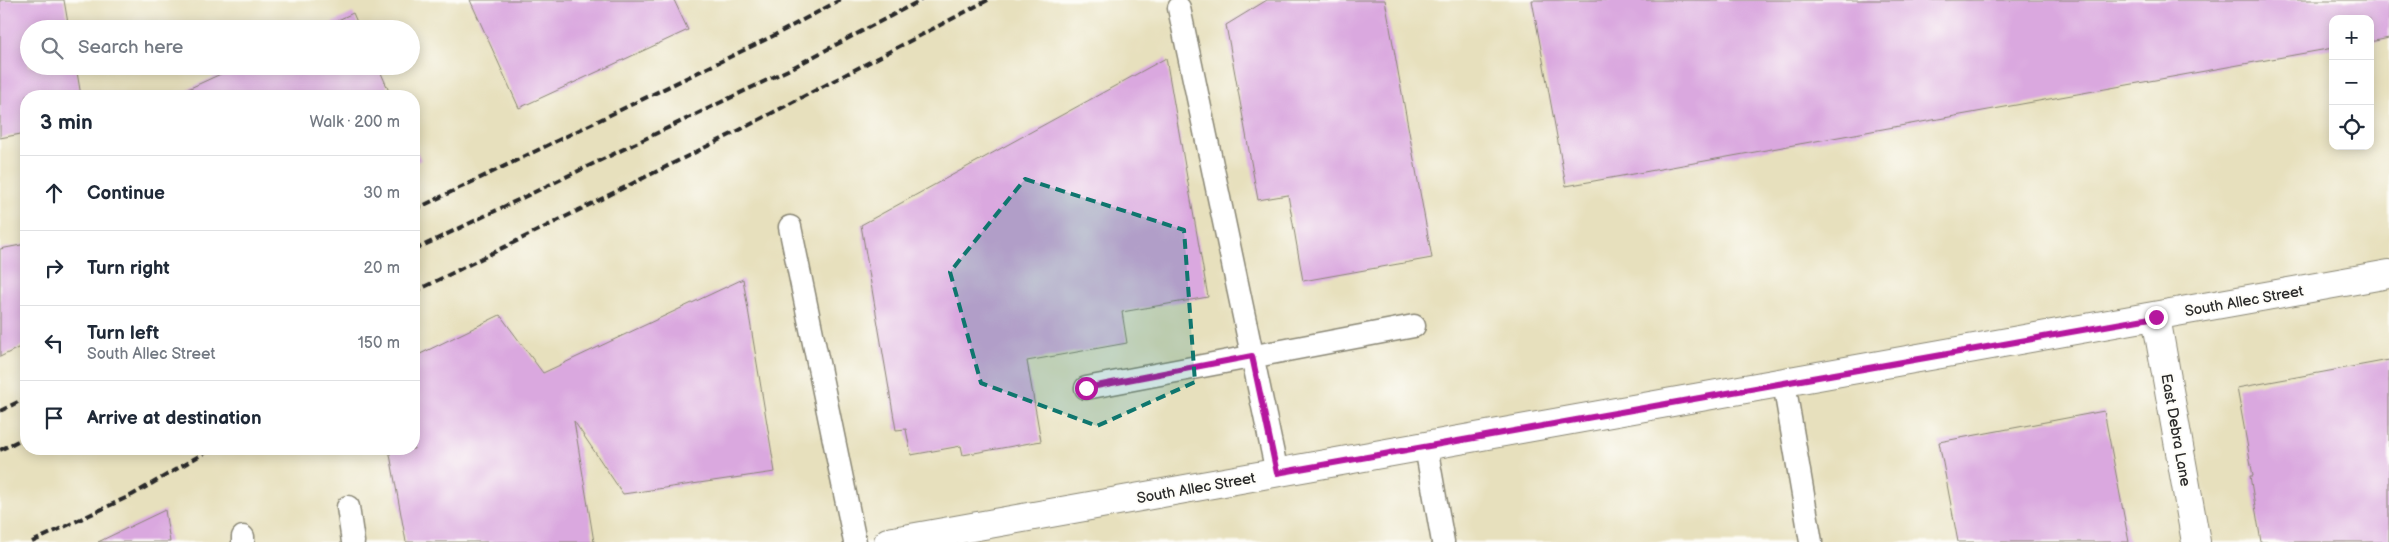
<!DOCTYPE html>
<html lang="en">
<head>
<meta charset="utf-8">
<style>
	body { margin:0; font-family:"Balsamiq Sans",sans-serif; background:#f2f2f3; color:#1f2937 }
	.controls { position:absolute; right:15px; top:15px; display:grid; overflow:hidden; border-radius:10px; box-shadow:0 2px 12px #0003 }
	.controls button { width:45px; height:45px; display:grid; place-items:center; padding:0; border:0; border-bottom:1px solid #e0e1e3; background:#fff; color:#1f2937; font:25px sans-serif }
	.stop { position:absolute; width:15px; height:15px; margin:-11px; border:4px solid #b5179e; border-radius:50%; background:#fff }
	.stop.end { background:#b5179e; border-color:#fff; box-shadow:0 1px 5px #0008 }
	.list { margin:0; padding:0; list-style:none }
	h2 { display:flex; justify-content:space-between; align-items:center; height:65px; margin:0; padding:0 20px; font-size:21px }
	h2 small { font-size:16px; font-weight:400; color:#747a83 }
	.list li { display:grid; grid-template-columns:32px 1fr auto; gap:15px; align-items:center; box-sizing:border-box; height:75px; padding:0 20px; border-top:1px solid #e0e1e3 }
	.list b { display:block; font-size:19px; white-space:nowrap }
	.list p { margin:0; font-size:16px; white-space:nowrap; color:#747a83 }
	.list em { font-size:16px; font-style:normal; color:#747a83 }
	.icon { flex:none; width:28px; height:28px; fill:none; stroke:currentColor; stroke-width:2; stroke-linecap:round; stroke-linejoin:round }
	.map { position:relative; flex:none; width:2389px; height:542px; overflow:hidden }
	.search { position:absolute; background:#fff; box-shadow:0 2px 12px #0003; left:20px; top:20px; width:400px; height:55px; display:flex; align-items:center; gap:12px; box-sizing:border-box; padding:0 18px; border-radius:28px; color:#747a83; font-size:19px }
	.panel { position:absolute; background:#fff; box-shadow:0 2px 12px #0003; left:20px; top:90px; width:400px; height:365px; border-radius:20px }
	.map>svg:first-child { display:block }
</style>
</head>
<body>
<div class="map">
<svg width="2389" height="542" viewBox="0 0 2389 542">
	<rect width="100%" height="100%" fill="#fdfcf7"/>
	<filter id="ink" filterUnits="userSpaceOnUse"><feTurbulence type="fractalNoise" baseFrequency=".02" numOctaves="2"/><feDisplacementMap in="SourceGraphic" scale="10" xChannelSelector="R" yChannelSelector="G"/><feConvolveMatrix kernelMatrix="1 2 1 2 8 2 1 2 1" color-interpolation-filters="sRGB"/></filter>
	<filter id="wash" filterUnits="userSpaceOnUse"><feTurbulence type="fractalNoise" baseFrequency=".0096" numOctaves="4" result="noise"/><feDisplacementMap in="SourceGraphic" scale="20" xChannelSelector="R" yChannelSelector="G"/><feGaussianBlur stdDeviation="1.12" result="paint"/><feColorMatrix in="noise" values="0 0 0 0 0 0 0 0 0 0 0 0 0 0 0 0 0 1.4 0 .05"/><feComposite in="paint" operator="in"/></filter>
	<g filter="url(#wash)">
		<rect width="100%" height="100%" fill="#e7e0bd"/>
		<g id="blocks">
			<path fill="#daa8df" d="M0,0H64L69,29H29V66H76L81,96H26V133L0,138Z
				M470,0H674L688,30L519,108Z
				M1267,0H1385L1432,258L1303,281L1288,195L1258,200L1226,25Z
				M1532,0H2389V38L2370,42V19H2333V48L1566,186Z
				M353,13L360,29H319Z
				M1166,58L1208,297L1122,312L1127,343L1027,361L1041,441L963,455L961,446L911,455L906,429L896,430L861,225Z
				M238,66H378L391,96H191L188,89Z
				M414,145L421,160L414,163Z
				M26,244V344L0,357V249Z
				M743,279L775,472L623,494L574,421L594,542H406L389,449H414V357L500,315L543,373Z
				M2389,360V542H2261L2250,476H2253L2237,388Z
				M2104,411L2129,542H1958L1939,442Z
				M165,510L170,542H98Z"/>
		</g>
	</g>
	<g filter="url(#ink)">
		<use href="#blocks" fill-opacity="0" stroke="#898674" stroke-width="1"/>
		<g fill="none" stroke-linecap="round" stroke-linejoin="round">
			<g stroke="#898674" stroke-width="25">
				<path id="service" d="M1179,8L1277,473
					M790,227L855,542
					M1784,383L1811,542
					M1086,388L1414,326
					M1426,447L1443,542
					M348,507L353,542
					M243,537V542"/>
			</g>
			<g stroke="#898674" stroke-width="30">
				<path id="minor" d="M2156,317L2196,542
					M888,542L2389,274"/>
			</g>
			<use href="#service" stroke="#fff" stroke-width="22"/>
			<use href="#minor" stroke="#fff" stroke-width="28"/>
			<path stroke="#2b2b2b" stroke-width="4" stroke-dasharray="8 4" stroke-linecap="butt" d="M414,210L773,36L840,0
				M414,250L788,70L921,0
				M414,292L732,134L988,0
				M0,411L26,398
				M0,450L26,437
				M32,542L132,495L211,449"/>
		</g>
	</g>
	<g fill="none" stroke-linecap="round" stroke-linejoin="round" filter="url(#ink)">
		<path stroke="#b5179e" stroke-width="6" d="M1086,388L1252,356L1277,473L2156,317"/>
	</g>
	<path fill="#0f766e" fill-opacity="0.2" stroke="#0f766e" stroke-width="4" stroke-dasharray="10 6" stroke-linejoin="round" d="M1025,179L1184,230L1195,382L1097,426L981,383L950,272Z"/>
	<g text-anchor="middle" stroke-width="4" stroke-linejoin="round" paint-order="stroke">
		<g font-size="15" fill="#2b2b2b" stroke="#fdfcf7">
			<text transform="translate(2244 301) rotate(-10)" y="5">South Allec Street</text>
			<text transform="translate(2176 430) rotate(80)" y="5">East Debra Lane</text>
			<text transform="translate(1196 488) rotate(-10)" y="5">South Allec Street</text>
		</g>
	</g>
</svg>
<div class="controls">
<button>+</button>
<button>−</button>
<button><svg class="icon" aria-label="locate" viewBox="0 0 24 24"><circle cx="12" cy="12" r="6"/><path d="M12 2v4M12 18v4M2 12h4M18 12h4"/></svg></button>
</div>
<div class="stop" style="left:1086px;top:388px"></div>
<div class="stop end" style="left:2156px;top:317px"></div>
<div class="search"><svg class="icon" aria-label="search" viewBox="0 0 24 24"><circle cx="10" cy="10" r="6"/><path d="M15 15l6 6"/></svg>Search here</div>
<section class="panel">
<h2>3 min<small>Walk · 200 m</small></h2>
<ul class="list">
<li><svg class="icon" aria-label="ahead" viewBox="0 0 24 24"><path d="M12 20V5M6 11l6-6 6 6"/></svg><div><b>Continue</b></div><em>30 m</em></li>
<li><svg class="icon" aria-label="right" viewBox="0 0 24 24"><path d="M7 20v-9h11M14 6l5 5-5 5"/></svg><div><b>Turn right</b></div><em>20 m</em></li>
<li><svg class="icon" aria-label="left" viewBox="0 0 24 24"><path d="M17 20v-9H6M10 6l-5 5 5 5"/></svg><div><b>Turn left</b><p>South Allec Street</p></div><em>150 m</em></li>
<li><svg class="icon" aria-label="arrive" viewBox="0 0 24 24"><path d="M6 21V4h12l-3 4 3 4H6"/></svg><div><b>Arrive at destination</b></div></li>
</ul>
</section>
</div>
</body>
</html>
